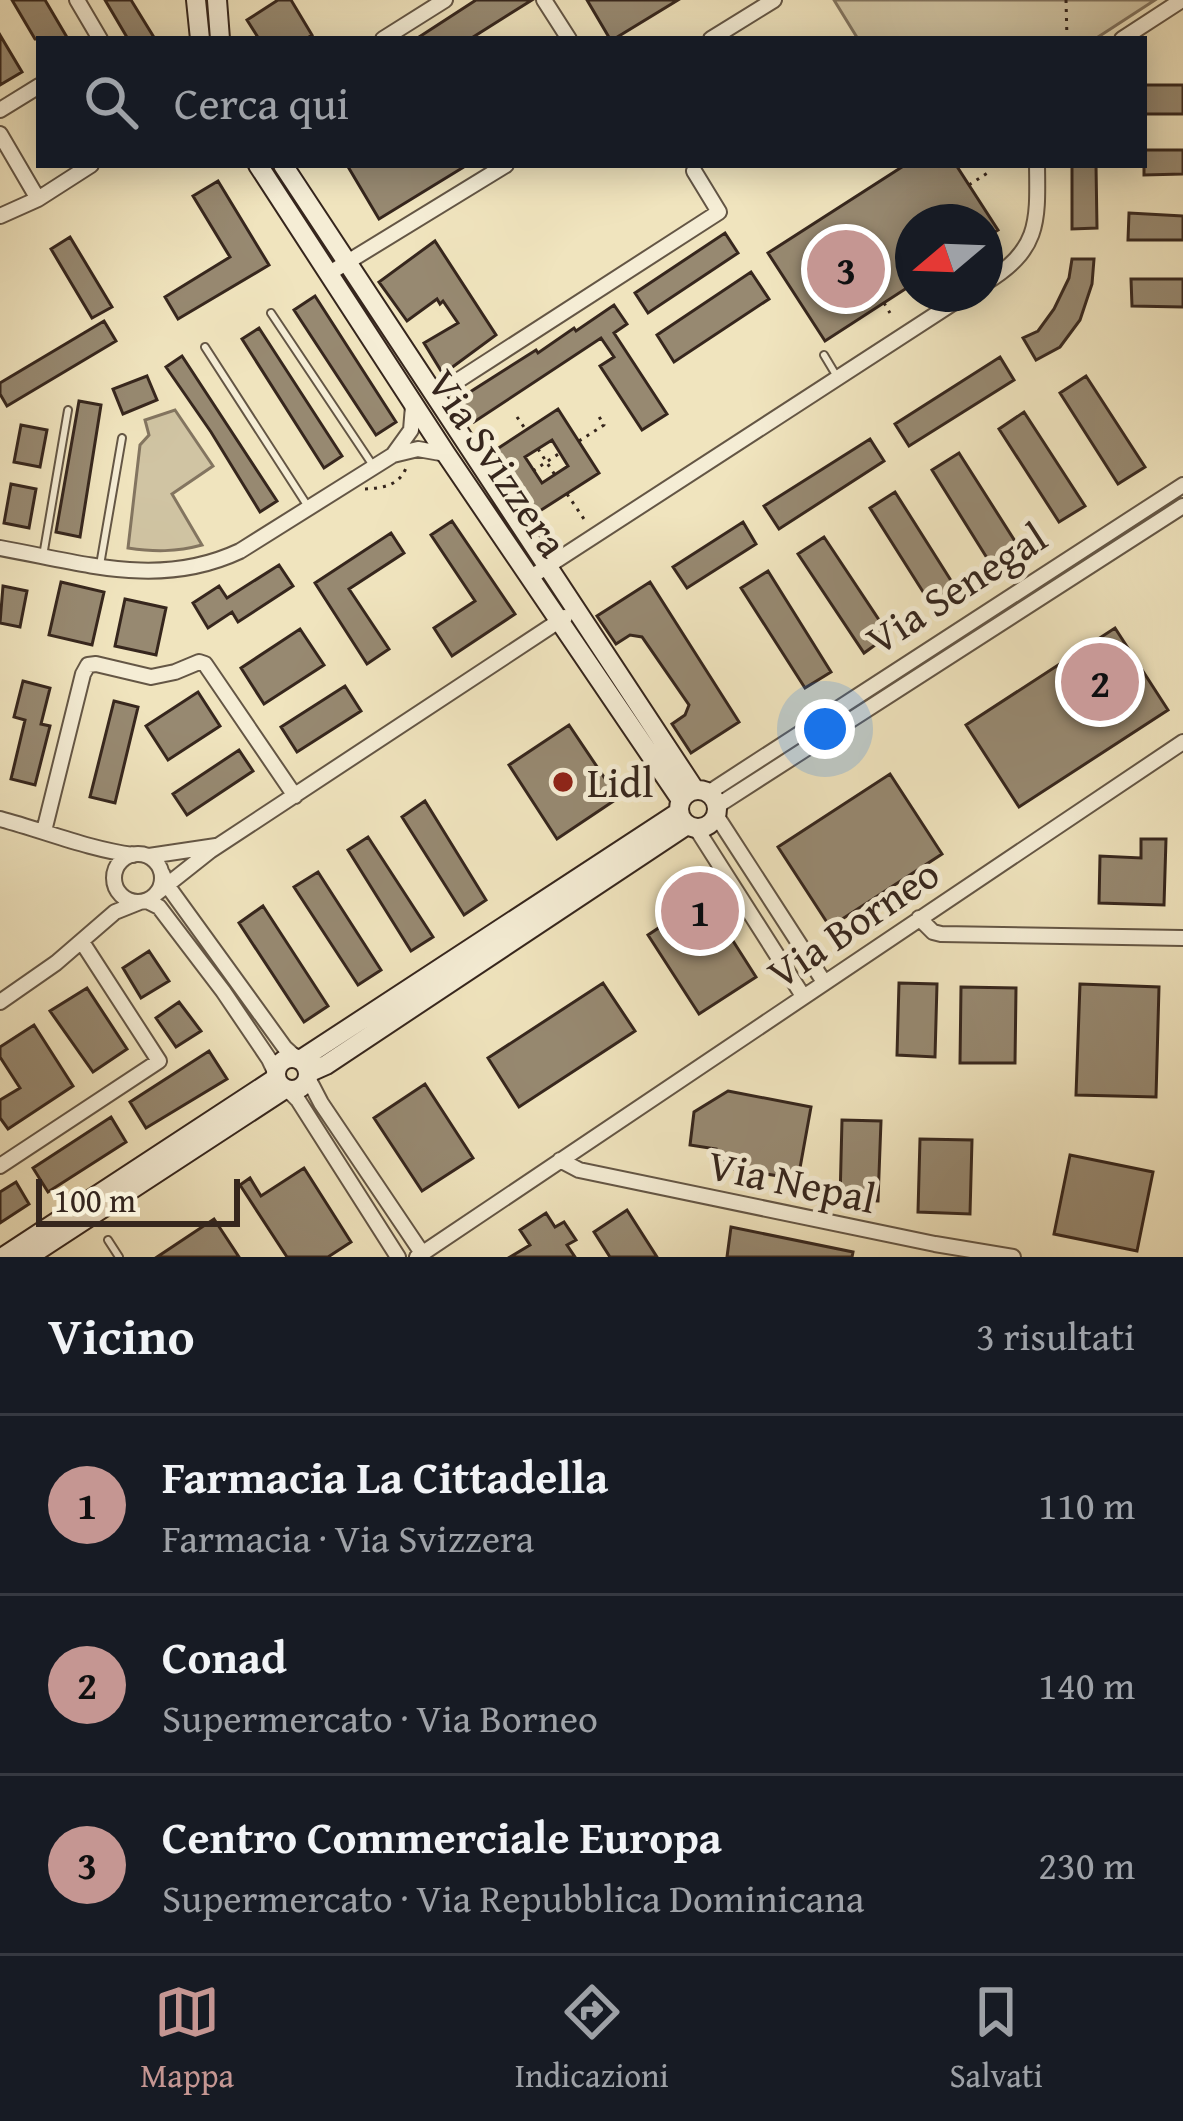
<!DOCTYPE html>
<html lang="it">
<head>
<meta charset="utf-8">
<style>
	body { margin:0; font-family:"Gentium Book Plus",serif; background:#242831; color:#f1f3f6 }
	.compass { position:absolute; left:895px; top:204px; width:108px; height:108px; border-radius:50%; background:#171b24; box-shadow:0 6px 30px #0003; rotate:251deg }
	.scale { position:absolute; left:36px; bottom:30px; width:204px; box-sizing:border-box; padding-left:12px; border:6px solid #36261d; border-top:0; font-size:33px; line-height:42px; white-space:nowrap; color:#36261d; -webkit-text-stroke:9px #f5edd5; paint-order:stroke }
	.you { position:absolute; left:825px; top:729px; width:42px; height:42px; margin:-30px; border:9px solid #fff; border-radius:50%; background:#1a73e8; box-shadow:0 0 0 18px #1a73e833 }
	.badge { display:grid; place-items:center; width:78px; height:78px; border-radius:50%; background:#c59692; color:#111; font-size:39px; font-weight:700 }
	.pin { position:absolute; translate:-50% -50%; border:6px solid #fff; box-shadow:0 3px 12px #0006 }
	.list { margin:0; padding:0; list-style:none }
	h2 { display:flex; justify-content:space-between; align-items:center; height:156px; margin:0; padding:0 48px; font-size:51px }
	h2 small { font-size:39px; font-weight:400; color:#9ea1a6 }
	.list li { display:grid; grid-template-columns:78px 1fr auto; gap:36px; align-items:center; box-sizing:border-box; height:180px; padding:0 48px; border-top:3px solid #363941 }
	.list b { display:block; font-size:45px; white-space:nowrap }
	.list p { margin:0; font-size:39px; white-space:nowrap; color:#9ea1a6 }
	.list em { font-size:39px; font-style:normal; color:#9ea1a6 }
	.icon { flex:none; width:66px; height:66px; fill:none; stroke:currentColor; stroke-width:2; stroke-linecap:round; stroke-linejoin:round }
	.map { position:relative; flex:none; width:1183px; height:1257px; overflow:hidden }
	.search { position:absolute; background:#171b24; box-shadow:0 6px 30px #0003; left:36px; right:36px; top:36px; height:132px; display:flex; align-items:center; gap:30px; box-sizing:border-box; padding:0 42px; border-radius:0px; color:#9ea1a6; font-size:45px }
	.sheet { height:696px; background:#171b24 }
	nav { display:flex; justify-content:space-around; align-items:center; box-sizing:border-box; height:168px; border-top:3px solid #363941; background:#171b24; font-size:33px; color:#9ea1a6 }
	nav a { display:grid; justify-items:center; gap:6px }
	nav .on { color:#c59692 }
	.map>svg:first-child { display:block }
</style>
</head>
<body>
<div class="map">
<svg width="1183" height="1257" viewBox="0 0 1183 1257">
	<rect width="100%" height="100%" fill="#f0e4be"/>
	<filter id="stains"><feTurbulence type="fractalNoise" baseFrequency=".00167" numOctaves="4"/><feColorMatrix values="0 0 0 0 .2 0 0 0 0 .09 0 0 0 0 .02 0 0 0 .5 -.17"/></filter>
	<radialGradient id="worn" r=".72"><stop offset=".6" stop-color="#630" stop-opacity="0"/><stop offset="1" stop-color="#630" stop-opacity=".3"/></radialGradient>
	<path fill="#d0c4a3" stroke="#837560" stroke-width="3" d="M834,0H1155L1095,39H858Z
		M175,410L213,466L172,494L202,545C176,552 154,552 128,548L140,445L149,435L145,420Z"/>
	<path fill="#978971" stroke="#36261d" stroke-width="3" fill-rule="evenodd" d="M12,0H45L68,39H35Z
		M105,0H131L155,39H128Z
		M278,0H291L312,35L306,39H259L247,20Z
		M476,0H532L470,39H416Z
		M587,0H678L614,39H610Z
		M0,35L22,72L0,85Z
		M1144,85H1183V114H1144Z
		M1144,150H1183V174L1144,175Z
		M347,165H467L379,219Z
		M905,165H956L998,230L985,238V222H913V284L825,341L768,253Z
		M1072,165H1096L1097,228L1072,229Z
		M218,181L269,265L178,319L165,297L230,257L193,196Z
		M1129,213L1183,216V240H1128Z
		M725,233L738,253L648,313L635,293Z
		M70,237L112,307L92,318L51,249Z
		M435,241L496,335L443,374L424,343L458,323L443,301L440,304L437,299L407,321L379,282Z
		M1072,259H1094L1092,284L1080,320L1060,347L1036,360L1023,338L1038,331L1054,309L1069,278Z
		M751,272L769,299L674,362L657,335Z
		M1131,279H1183V307L1132,306Z
		M315,296L396,422L376,435L294,310Z
		M614,305L627,324L614,333L667,414L642,430L600,366L614,357L601,338L474,422L459,399L536,350L538,353L574,328L576,331Z
		M104,321L116,341L7,406L0,394V383Z
		M259,328L342,456L324,468L242,339Z
		M182,356L277,501L260,512L211,432L166,367Z
		M1000,357L1014,380L909,446L895,424Z
		M147,376L157,400L123,414L113,389Z
		M1086,376L1145,467L1118,484L1060,393Z
		M79,401L101,405L80,537L56,532Z
		M558,409L599,473L535,514L494,451ZM552,440L568,466L542,483L525,457Z
		M1024,412L1085,506L1059,522L999,429Z
		M21,425L47,430L40,467L14,462Z
		M870,439L884,461L779,529L764,506Z
		M959,453L1020,549L992,566L932,470Z
		M11,484L36,489L29,528L4,523Z
		M895,492L957,590L932,606L870,508Z
		M452,521L515,614L452,656L434,628L475,601L431,535Z
		M743,522L756,544L687,588L673,567Z
		M391,533L404,553L349,589L389,649L367,664L315,583Z
		M824,537L889,635L864,653L798,554Z
		M279,565L293,586L238,622L232,612L208,628L193,603L219,586L227,598Z
		M768,571L831,672L805,688L741,588Z
		M61,582L104,592L92,645L49,635Z
		M650,582L739,722L691,753L672,724L685,715L689,705L642,637L630,635L616,644L597,616Z
		M3,586L27,591L20,627L0,623Z
		M125,599L166,608L156,655L115,646Z
		M1115,628L1168,710L1019,807L966,725Z
		M300,629L324,665L264,704L241,668Z
		M23,681L50,688L41,724L50,726L35,785L11,779L25,720L14,717Z
		M345,686L361,711L297,752L281,727Z
		M198,692L220,726L168,760L146,726Z
		M114,701L138,707L115,803L90,797Z
		M569,725L618,798L557,839L509,765Z
		M239,750L253,771L187,815L173,794Z
		M890,774L942,854L830,927L778,847Z
		M425,801L486,900L464,915L402,817Z
		M368,837L433,937L411,951L348,850Z
		M1141,839H1166L1164,905L1099,903L1100,856L1141,858Z
		M318,872L381,970L358,985L294,887Z
		M705,897L756,977L699,1014L648,935Z
		M263,906L328,1006L304,1022L239,923Z
		M149,951L169,981L141,998L123,968Z
		M603,983L635,1031L519,1107L488,1058Z
		M899,983L937,984L935,1057L897,1055Z
		M1080,984L1159,987L1156,1097L1076,1095Z
		M961,987L1016,988L1015,1063H960Z
		M87,988L127,1049L93,1072L50,1011Z
		M179,1002L201,1031L176,1047L156,1018Z
		M34,1025L73,1086L8,1129L0,1118V1100L20,1088L0,1057V1047Z
		M209,1051L227,1079L146,1128L130,1102Z
		M425,1084L473,1158L422,1191L374,1118Z
		M728,1091L811,1107L798,1179L715,1166L716,1149L690,1145L694,1112Z
		M111,1117L126,1142L48,1192L33,1168Z
		M842,1120L881,1121L878,1201L840,1200Z
		M920,1139L972,1140L970,1214L918,1212Z
		M1070,1155L1153,1172L1137,1251L1054,1234Z
		M304,1168L351,1242L328,1257H287L240,1185L250,1178L261,1196Z
		M16,1182L29,1204L0,1223V1192Z
		M627,1210L657,1257H610L594,1232Z
		M546,1213L555,1227L564,1222L576,1240L567,1245L575,1257H510L530,1245L520,1230Z
		M214,1219L239,1257H157Z
		M731,1227L853,1252L852,1257H727Z"/>
	<g fill="none" stroke-linecap="round" stroke-linejoin="round">
		<g stroke="#645645" stroke-width="10">
			<path id="service" d="M271,313L372,464
				M205,347L307,505
				M824,355L836,375
				M43,556L68,410
				M100,565L122,438
				M108,1240L119,1257"/>
		</g>
		<g stroke="#645645" stroke-width="18">
			<path id="minor" d="M77,0L100,39
				M544,0L569,39
				M383,39L445,0
				M711,39L774,0
				M1122,39L1182,0
				M0,110L39,86
				M0,134L38,199
				M0,216L38,199L91,165
				M328,274L506,165
				M985,283C1039,250 1038,224 1037,165
				M434,396L719,212L694,171
				M393,455L411,430L413,406
				M0,548C84,563 159,589 240,551L393,455L418,449L446,454
				M531,577L967,294
				M708,793L1183,485
				M717,806L1183,506
				M716,815L824,982
				M0,819C45,831 88,849 133,855
				M696,828L803,996
				M44,831L83,674L88,665L96,664L151,677L175,672L199,662L205,664L295,796
				M114 878a24 24 0 1 1 48 0a24 24 0 1 1-48 0Z
				M149,856L216,846
				M162,873L167,885L285,1048L296,1058
				M157,893L210,851L565,617
				M147,901L159,907L223,991L269,1059L276,1074
				M919,918L933,932L941,934L1183,938
				M0,1002L56,963L115,912L140,902
				M308,1078L321,1103L422,1253
				M288,1090L298,1100L398,1257
				M560,1160L579,1170L935,1244L1013,1257
				M0,1166L159,1061L82,942
				M417,1257L1183,742"/>
		</g>
		<g stroke="#36261d" stroke-width="22">
			<path id="secondary" d="M196,0L200,39
				M217,0L220,39
				M258,165L446,454L681,800
				M283,165L695,790
				M679 809a19 19 0 1 1 38 0a19 19 0 1 1-38 0Z
				M276 1074a16 16 0 1 1 32 0a16 16 0 1 1-32 0Z
				M300,1060L679,812
				M308,1073L326,1065L687,825
				M3,1257L276,1078
				M28,1257L285,1089"/>
		</g>
		<path stroke="#36261d" stroke-width="3" stroke-dasharray="3 6" stroke-linecap="butt" d="M1066,0L1067,39
			M969,185L989,172
			M884,303L890,313
			M517,417L526,430
			M579,441L604,425L598,415
			M538,449L555,475
			M533,471L560,453
			M365,489C382,488 399,486 406,468
			M567,494L584,519"/>
		<use href="#service" stroke="#f5edd5" stroke-width="6"/>
		<use href="#minor" stroke="#f5edd5" stroke-width="14"/>
		<use href="#secondary" stroke="#f5edd5" stroke-width="18"/>
	</g>
	<circle fill="#8f2418" stroke="#f5edd5" stroke-width="4.5" cx="563" cy="782" r="12"/>
	<g text-anchor="middle" stroke-width="10" stroke-linejoin="round" paint-order="stroke">
		<g font-size="42" fill="#36261d" stroke="#f5edd5">
			<text transform="translate(498 463) rotate(56)" y="15">Via Svizzera</text>
			<text transform="translate(956 588) rotate(-33)" y="15">Via Senegal</text>
			<text transform="translate(853 923) rotate(-34)" y="15">Via Borneo</text>
			<text transform="translate(792 1181) rotate(12)" y="15">Via Nepal</text>
		</g>
		<g font-size="42" fill="#36261d" stroke="#f5edd5" text-anchor="start">
			<text x="587" y="797">Lidl</text>
		</g>
	</g>
	<rect width="100%" height="100%" filter="url(#stains)"/>
	<rect width="100%" height="100%" fill="url(#worn)"/>
</svg>
<svg class="compass" viewBox="-18 -18 36 36"><path d="M0-13l5 13h-10z" fill="#e53935"/><path d="M0 13l5-13h-10z" fill="#9ea1a6"/></svg>
<div class="scale">100 m</div>
<div class="you"></div>
<div class="pin badge" style="left:700px;top:911px">1</div>
<div class="pin badge" style="left:1100px;top:682px">2</div>
<div class="pin badge" style="left:846px;top:269px">3</div>
<div class="search"><svg class="icon" aria-label="search" viewBox="0 0 24 24"><circle cx="10" cy="10" r="6"/><path d="M15 15l6 6"/></svg>Cerca qui</div>
</div>
<section class="sheet">
<h2>Vicino<small>3 risultati</small></h2>
<ul class="list">
<li><span class="badge">1</span><div><b>Farmacia La Cittadella</b><p>Farmacia · Via Svizzera</p></div><em>110 m</em></li>
<li><span class="badge">2</span><div><b>Conad</b><p>Supermercato · Via Borneo</p></div><em>140 m</em></li>
<li><span class="badge">3</span><div><b>Centro Commerciale Europa</b><p>Supermercato · Via Repubblica Dominicana</p></div><em>230 m</em></li>
</ul>
</section>
<nav>
<a class="on"><svg class="icon" aria-label="map" viewBox="0 0 24 24"><path d="M3 6l6-2 6 2 6-2v14l-6 2-6-2-6 2zM9 4v14M15 6v14"/></svg>Mappa</a>
<a><svg class="icon" aria-label="directions" viewBox="0 0 24 24"><path d="M12 3l9 9-9 9-9-9zM9 14v-3h6M13 9l2 2-2 2"/></svg>Indicazioni</a>
<a><svg class="icon" aria-label="saved" viewBox="0 0 24 24"><path d="M7 4h10v16l-5-4-5 4z"/></svg>Salvati</a>
</nav>
</body>
</html>
